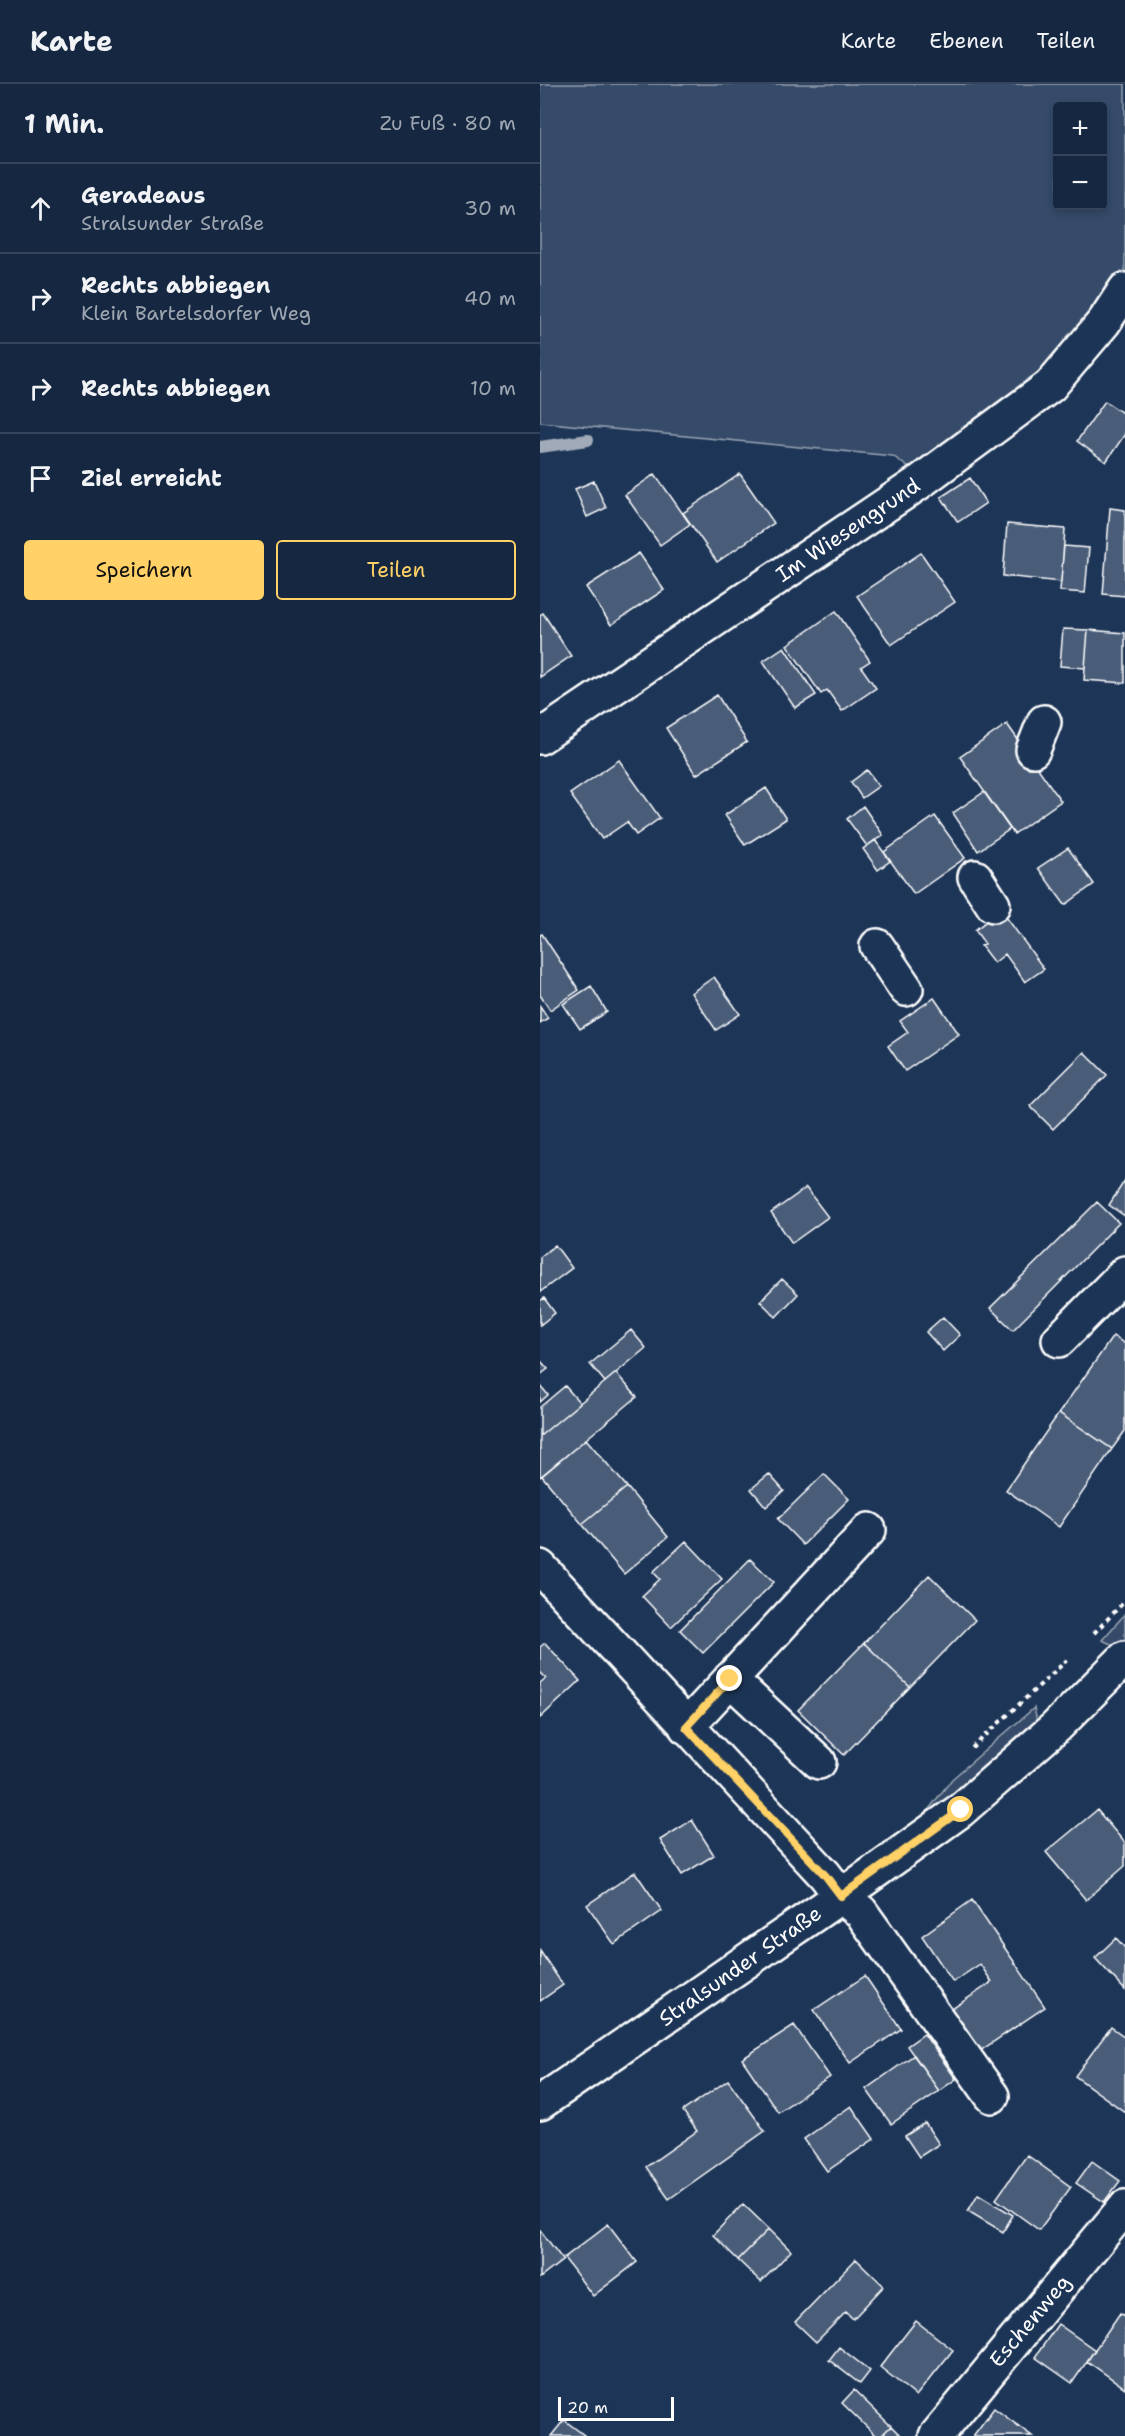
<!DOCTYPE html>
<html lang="de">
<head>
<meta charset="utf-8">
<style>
	body { margin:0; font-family:"Shantell Sans",sans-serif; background:#1f3048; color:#f1f3f6 }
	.controls { position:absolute; right:18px; top:18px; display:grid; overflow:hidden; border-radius:6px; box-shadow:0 3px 9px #0003 }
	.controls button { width:54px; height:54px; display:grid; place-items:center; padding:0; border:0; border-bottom:2px solid #35445a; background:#162841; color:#f1f3f6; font:30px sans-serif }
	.scale { position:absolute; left:18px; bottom:15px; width:116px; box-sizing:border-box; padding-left:6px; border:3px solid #fff; border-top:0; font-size:16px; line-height:21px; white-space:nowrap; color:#fff; -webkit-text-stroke:4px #1d3557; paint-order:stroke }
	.stop { position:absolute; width:18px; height:18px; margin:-14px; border:4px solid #ffd166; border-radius:50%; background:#fff }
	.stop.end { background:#ffd166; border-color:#fff; box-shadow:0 2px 6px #0008 }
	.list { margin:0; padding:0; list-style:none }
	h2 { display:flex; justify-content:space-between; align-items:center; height:78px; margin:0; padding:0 24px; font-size:26px }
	h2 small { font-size:20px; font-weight:400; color:#9ea6b1 }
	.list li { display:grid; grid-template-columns:39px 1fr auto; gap:18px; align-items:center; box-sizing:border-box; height:90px; padding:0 24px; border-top:2px solid #35445a }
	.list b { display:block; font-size:22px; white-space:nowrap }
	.list p { margin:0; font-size:20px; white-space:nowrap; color:#9ea6b1 }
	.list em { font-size:20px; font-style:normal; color:#9ea6b1 }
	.actions { display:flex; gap:12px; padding:18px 24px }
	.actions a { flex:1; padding:14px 0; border:2px solid #ffd166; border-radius:6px; text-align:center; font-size:21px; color:#ffd166 }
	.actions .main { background:#ffd166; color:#111 }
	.icon { flex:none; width:33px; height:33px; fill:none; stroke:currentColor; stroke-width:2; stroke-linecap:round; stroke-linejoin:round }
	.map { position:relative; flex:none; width:585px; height:2352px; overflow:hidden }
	header { display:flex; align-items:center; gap:36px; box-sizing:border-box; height:84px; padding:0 30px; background:#162841; border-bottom:2px solid #35445a }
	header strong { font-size:28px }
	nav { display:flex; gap:33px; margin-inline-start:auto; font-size:21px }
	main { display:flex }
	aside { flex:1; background:#162841 }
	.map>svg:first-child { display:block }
</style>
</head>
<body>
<header>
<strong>Karte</strong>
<nav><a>Karte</a><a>Ebenen</a><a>Teilen</a></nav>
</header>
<main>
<aside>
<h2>1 Min.<small>Zu Fuß · 80 m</small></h2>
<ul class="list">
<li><svg class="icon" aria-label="ahead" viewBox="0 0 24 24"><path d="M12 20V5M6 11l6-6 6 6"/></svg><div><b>Geradeaus</b><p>Stralsunder Straße</p></div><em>30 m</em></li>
<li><svg class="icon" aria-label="right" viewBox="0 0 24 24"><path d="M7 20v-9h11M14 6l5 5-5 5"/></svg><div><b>Rechts abbiegen</b><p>Klein Bartelsdorfer Weg</p></div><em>40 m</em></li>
<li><svg class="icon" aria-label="right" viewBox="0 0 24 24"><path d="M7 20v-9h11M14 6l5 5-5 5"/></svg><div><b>Rechts abbiegen</b></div><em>10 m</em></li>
<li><svg class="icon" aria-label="arrive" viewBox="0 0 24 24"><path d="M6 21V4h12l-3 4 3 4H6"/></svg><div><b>Ziel erreicht</b></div></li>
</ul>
<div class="actions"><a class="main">Speichern</a><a>Teilen</a></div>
</aside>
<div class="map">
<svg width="585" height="2352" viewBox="0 0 585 2352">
	<rect width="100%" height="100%" fill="#1d3557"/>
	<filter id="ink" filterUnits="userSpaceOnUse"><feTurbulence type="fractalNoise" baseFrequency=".0167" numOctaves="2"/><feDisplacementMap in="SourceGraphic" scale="12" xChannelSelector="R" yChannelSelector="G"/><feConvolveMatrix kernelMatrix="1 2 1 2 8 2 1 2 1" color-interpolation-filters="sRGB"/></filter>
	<g filter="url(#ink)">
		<path fill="#364b69" stroke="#9aa5b4" stroke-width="1.5" fill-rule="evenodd" d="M0,0H585V187L557,231L499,290L374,388L353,372L0,338ZM518,22H562V122H518Z
			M585,1530V1558L580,1564L562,1556Z
			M494,1624L498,1642L376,1742L412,1695Z"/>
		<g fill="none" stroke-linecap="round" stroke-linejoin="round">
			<path stroke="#a0aab8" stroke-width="12" d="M0,363L48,356"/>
		</g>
		<path fill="#4a5d79" stroke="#fff" stroke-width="1.5" d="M565,317L585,331V350L566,378L537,357Z
			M115,390L150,440L120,461L85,411Z
			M200,390L234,439L177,478L143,429Z
			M430,394L446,419L418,438L401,413Z
			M54,397L66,424L47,433L35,405Z
			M570,424L585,426V512L563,510Z
			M467,440L525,445L521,498L463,492Z
			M524,462L549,464L545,509L520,507Z
			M99,469L124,506L71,541L46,503Z
			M381,469L415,518L351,561L317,512Z
			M296,527L330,577L321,583L336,604L302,627L287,606L281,610L247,561Z
			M3,529L31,572L0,593V531Z
			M523,545L548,546L545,584L520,582Z
			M548,546L585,549V599L544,596Z
			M244,563L276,611L255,624L223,577Z
			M177,611L207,658L156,691L126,644Z
			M467,640L521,717L474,750L420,673Z
			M79,676L120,734L96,751L87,738L62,755L30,710Z
			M327,686L339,702L322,714L311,698Z
			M226,704L246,735L205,761L185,731Z
			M444,708L470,745L438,767L413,729Z
			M323,722L343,751L327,762L307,735Z
			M395,732L425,774L374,810L344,768Z
			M335,756L350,777L338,786L323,765Z
			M528,764L554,800L525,821L498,784Z
			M461,826L504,885L485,898L465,870L454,879L441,862L445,860L435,846Z
			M2,850L39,906L10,926L0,911V851Z
			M174,893L200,930L176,946L151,909Z
			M51,902L67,928L40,945L23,920Z
			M394,914L419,950L365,987L348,962L368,948L360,937Z
			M0,922L8,934L0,939Z
			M544,968L567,991L513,1045L490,1022Z
			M585,1096V1132L569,1121Z
			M266,1104L288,1133L252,1159L231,1129Z
			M557,1118L579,1139L473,1246L450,1224Z
			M15,1161L32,1184L0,1208V1173Z
			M242,1195L258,1210L236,1233L220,1217Z
			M4,1214L15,1229L0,1241V1217Z
			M403,1233L420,1251L403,1267L386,1248Z
			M91,1246L106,1264L65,1298L50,1280Z
			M573,1252L585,1260V1347L572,1365L519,1329Z
			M0,1276L8,1285L0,1291Z
			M76,1289L97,1313L0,1393V1352Z
			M0,1301L8,1311L0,1318Z
			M25,1302L40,1319L0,1352V1323Z
			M519,1329L572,1365L519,1443L466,1406Z
			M46,1355L87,1403L42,1440L2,1392Z
			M229,1390L244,1407L226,1423L211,1405Z
			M284,1390L309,1415L263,1461L238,1435Z
			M87,1403L128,1453L84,1490L42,1440Z
			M146,1457L182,1495L131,1543L102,1512L120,1495L113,1488Z
			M210,1475L234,1498L163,1569L140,1546Z
			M389,1491L435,1536L370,1603L324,1559Z
			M5,1559L40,1597L0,1634V1599L6,1594L0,1588V1563Z
			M324,1559L370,1603L304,1671L258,1626Z
			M557,1726L585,1759V1782L546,1816L506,1768Z
			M152,1736L174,1771L142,1791L120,1756Z
			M95,1788L122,1827L74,1860L47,1821Z
			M432,1816L505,1923L437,1969L409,1927L452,1898L440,1880L413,1898L382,1852Z
			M576,1854L585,1864V1906L555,1874Z
			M0,1867L23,1901L0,1917Z
			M325,1892L361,1945L310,1979L274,1926Z
			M254,1941L290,1993L238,2028L202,1975Z
			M571,1943L585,1953V2028L535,1992Z
			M384,1950L416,1995L399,2007L367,1962Z
			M374,1971L399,2007L351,2040L326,2005Z
			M188,1996L225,2047L129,2115L106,2083L157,2047L143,2027Z
			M311,2022L334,2055L287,2087L264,2055Z
			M385,2039L399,2060L379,2073L365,2052Z
			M487,2071L531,2103L499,2146L456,2115Z
			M552,2077L580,2097L564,2118L536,2099Z
			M438,2110L473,2131L463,2148L428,2127Z
			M203,2120L229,2145L198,2176L173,2151Z
			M68,2140L97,2178L53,2212L24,2174Z
			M229,2145L251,2167L221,2198L198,2176Z
			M0,2146L23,2176L0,2194Z
			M316,2175L344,2202L313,2235L306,2228L276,2258L255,2238Z
			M580,2229L585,2232V2304L547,2277Z
			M376,2237L413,2266L376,2312L340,2283Z
			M518,2240L555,2266L532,2299L495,2273Z
			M299,2263L330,2287L320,2300L289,2276Z
			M314,2306L351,2342L341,2352H336L302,2319Z
			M454,2324L492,2352H433Z
			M24,2336L44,2351L45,2352H11Z
			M351,2342L361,2352H341Z"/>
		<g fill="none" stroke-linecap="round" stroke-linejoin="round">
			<g stroke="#fff" stroke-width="38">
				<path id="minor" d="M0,653L377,400L510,302L564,238L585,206
					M493,666L504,638
					M435,793L453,821
					M337,862L366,905
					M519,1256L585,1189
					M0,1483L285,1791L301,1812L321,1828L452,2012
					M190,1595L279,1678
					M146,1643L329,1446
					M0,2019L301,1812L421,1726L516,1643L585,1574
					M396,2352L585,2123"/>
			</g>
			<path stroke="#fff" stroke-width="4" stroke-dasharray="4.5 4.5" stroke-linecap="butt" d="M554,1549L585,1517
				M432,1664L527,1576"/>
			<use href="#minor" stroke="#1d3557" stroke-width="33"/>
		</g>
	</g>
	<g fill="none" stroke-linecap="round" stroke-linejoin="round" filter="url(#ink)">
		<path stroke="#ffd166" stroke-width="8" d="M190,1595L146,1643L285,1791L301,1812L421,1726"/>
	</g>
	<g text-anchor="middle" stroke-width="6" stroke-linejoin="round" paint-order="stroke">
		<g font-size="21" fill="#fff" stroke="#1d3557">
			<text transform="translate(308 446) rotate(-34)" y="7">Im Wiesengrund</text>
			<text transform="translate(200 1882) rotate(-35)" y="7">Stralsunder Straße</text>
			<text transform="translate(490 2237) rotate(-50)" y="7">Eschenweg</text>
		</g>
	</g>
</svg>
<div class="controls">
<button>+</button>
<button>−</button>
</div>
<div class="scale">20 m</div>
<div class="stop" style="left:421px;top:1726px"></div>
<div class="stop end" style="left:190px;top:1595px"></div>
</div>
</main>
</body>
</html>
